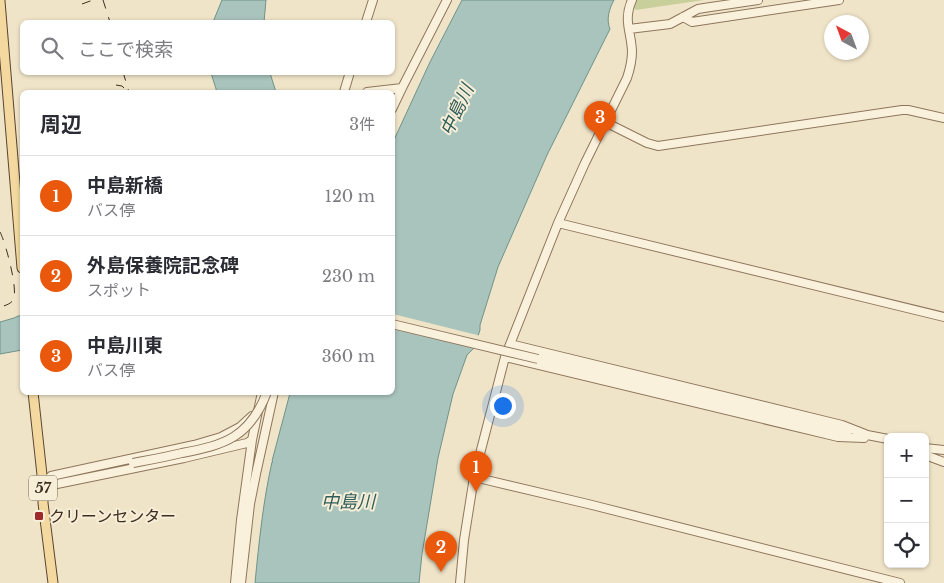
<!DOCTYPE html>
<html lang="ja">
<head>
<meta charset="utf-8">
<style>
	body { margin:0; font-family:"Libre Baskerville","Noto Sans JP",serif; background:#f2f2f3; color:#2b2b33 }
	.controls { position:absolute; right:15px; bottom:15px; display:grid; overflow:hidden; border-radius:8px; box-shadow:0 1px 4px #0004 }
	.controls button { width:45px; height:45px; display:grid; place-items:center; padding:0; border:0; border-bottom:1px solid #e1e1e2; background:#fff; color:#2b2b33; font:25px sans-serif }
	.compass { position:absolute; left:824px; top:15px; width:45px; height:45px; border-radius:50%; background:#fff; box-shadow:0 1px 4px #0004; rotate:319deg }
	.you { position:absolute; left:502px; top:405px; width:18px; height:18px; margin:-12px; border:4px solid #fff; border-radius:50%; background:#1a73e8; box-shadow:0 0 0 8px #1a73e833 }
	.badge { display:grid; place-items:center; width:32px; height:32px; border-radius:50%; background:#ea580c; color:#fff; font-size:16px; font-weight:700 }
	.pin { position:absolute; translate:-50% -41px; filter:drop-shadow(0 1px 2px #0008) }
	.pin::after { content:''; position:absolute; top:26px; width:18px; height:15px; background:inherit; clip-path:polygon(0 0,100% 0,50% 100%) }
	.list { margin:0; padding:0; list-style:none }
	h2 { display:flex; justify-content:space-between; align-items:center; height:65px; margin:0; padding:0 20px; font-size:21px }
	h2 small { font-size:16px; font-weight:400; color:#7c7c81 }
	.list li { display:grid; grid-template-columns:32px 1fr auto; gap:15px; align-items:center; box-sizing:border-box; height:80px; padding:0 20px; border-top:1px solid #e1e1e2 }
	.list b { display:block; font-size:19px; white-space:nowrap }
	.list p { margin:0; font-size:16px; white-space:nowrap; color:#7c7c81 }
	.list em { font-size:16px; font-style:normal; color:#7c7c81 }
	.icon { flex:none; width:28px; height:28px; fill:none; stroke:currentColor; stroke-width:2; stroke-linecap:round; stroke-linejoin:round }
	.map { position:relative; flex:none; width:944px; height:583px; overflow:hidden }
	.search { position:absolute; background:#fff; box-shadow:0 1px 4px #0004; left:20px; top:20px; width:375px; height:55px; display:flex; align-items:center; gap:12px; box-sizing:border-box; padding:0 18px; border-radius:8px; color:#7c7c81; font-size:19px }
	.panel { position:absolute; background:#fff; box-shadow:0 1px 4px #0004; left:20px; top:90px; width:375px; height:305px; border-radius:8px }
	.map>svg:first-child { display:block }
</style>
</head>
<body>
<div class="map">
<svg width="944" height="583" viewBox="0 0 944 583">
	<rect width="100%" height="100%" fill="#f0e4c8"/>
	<path fill="#c9cf9b" d="M637,0H704L636,10L633,7Z"/>
	<path fill="#a9c4bc" stroke="#6f938a" d="M222,0H266L264,22H213Z
		M462,0H614C609,9 606,20 610,29L547,155L498,267L480,325V330L474,348L467,355L453,394L438,458L422,554L419,583H255C259,542 263,502 272,462H273L272,461L290,393L392,392L393,142L430,62Z
		M211,73H270L276,92H217Z
		M18,316H22V350L0,354V322L14,318Z"/>
	<path fill="#f0e4c8" d="M393,314L481,336L477,349L393,328Z"/>
	<g fill="none" stroke-linecap="round" stroke-linejoin="round">
		<g stroke="#8d765c" stroke-width="10">
			<path id="minor" d="M683,17L692,22L839,0
				M366,22L373,0
				M629,29L670,24L698,9L704,8L758,0
				M344,92L350,72
				M367,92L402,88
				M392,109L402,88L447,0
				M605,122L647,143L658,146L902,110H908L944,118
				M558,223L944,317
				M510,344L842,425L865,434
				M505,357L838,437L864,438
				M538,359L848,431
				M862,434L888,439
				M925,448L944,450
				M925,455L944,462
				M474,477L588,504L900,583
				M43,484L51,476L194,445L221,437L240,427L252,416
				M43,484L52,485L184,458L247,443L252,440
				M235,583L241,520L252,440L262,392
				M241,583L250,504L256,474L274,392
				M460,583L464,540L474,477L505,357L558,223L585,163L627,78C630,69 632,60 632,51C631,31 623,20 632,0"/>
		</g>
		<g stroke="#5b4430" stroke-width="11">
			<path id="major" d="M0,1L22,268
				M33,392L43,484V503L53,583"/>
		</g>
		<use href="#minor" stroke="#faf1dc" stroke-width="8"/>
		<use href="#major" stroke="#f3d9a0" stroke-width="9"/>
		<path stroke="#3d2e20" stroke-width="1" stroke-dasharray="9 9" stroke-linecap="butt" d="M103,0L110,22
			M82,4L93,0
			M123,72L129,92
			M116,85L122,86L128,92
			M0,232C5,241 19,291 13,300C11,304 4,306 0,307"/>
		<g stroke="#8d765c" stroke-width="10" stroke-linecap="butt">
			<path id="minor-bridge" d="M392,324L538,359
				M133,463C149,460 166,457 182,453C225,445 250,437 267,392"/>
		</g>
		<use href="#minor-bridge" stroke="#faf1dc" stroke-width="8"/>
	</g>
	<rect fill="#9e2a2b" stroke="#f7eed8" stroke-width="2" x="34" y="511" width="10" height="10" rx="2.5"/>
	<g text-anchor="middle" stroke-width="4" stroke-linejoin="round" paint-order="stroke">
		<rect fill="#f7eed8" stroke="#756857" stroke-width="1" x="29" y="475.5" width="28" height="25" rx="4"/>
		<g font-size="15" font-weight="bold" fill="#3d2e20">
			<text x="43" y="493">57</text>
		</g>
		<g font-size="16" fill="#3d2e20" stroke="#f7eed8" text-anchor="start">
			<text x="49" y="522">クリーンセンター</text>
		</g>
		<g font-size="18" font-style="italic" fill="#2f5d5a" stroke="#f7eed8">
			<text transform="translate(457 110) rotate(-65)" y="6">中島川</text>
			<text x="348" y="508">中島川</text>
		</g>
	</g>
</svg>
<div class="controls">
<button>+</button>
<button>−</button>
<button><svg class="icon" aria-label="locate" viewBox="0 0 24 24"><circle cx="12" cy="12" r="6"/><path d="M12 2v4M12 18v4M2 12h4M18 12h4"/></svg></button>
</div>
<svg class="compass" viewBox="-18 -18 36 36"><path d="M0-13l5 13h-10z" fill="#e53935"/><path d="M0 13l5-13h-10z" fill="#7c7c81"/></svg>
<div class="you"></div>
<div class="pin badge" style="left:476px;top:492px">1</div>
<div class="pin badge" style="left:441px;top:572px">2</div>
<div class="pin badge" style="left:600px;top:142px">3</div>
<div class="search"><svg class="icon" aria-label="search" viewBox="0 0 24 24"><circle cx="10" cy="10" r="6"/><path d="M15 15l6 6"/></svg>ここで検索</div>
<section class="panel">
<h2>周辺<small>3件</small></h2>
<ul class="list">
<li><span class="badge">1</span><div><b>中島新橋</b><p>バス停</p></div><em>120 m</em></li>
<li><span class="badge">2</span><div><b>外島保養院記念碑</b><p>スポット</p></div><em>230 m</em></li>
<li><span class="badge">3</span><div><b>中島川東</b><p>バス停</p></div><em>360 m</em></li>
</ul>
</section>
</div>
</body>
</html>
